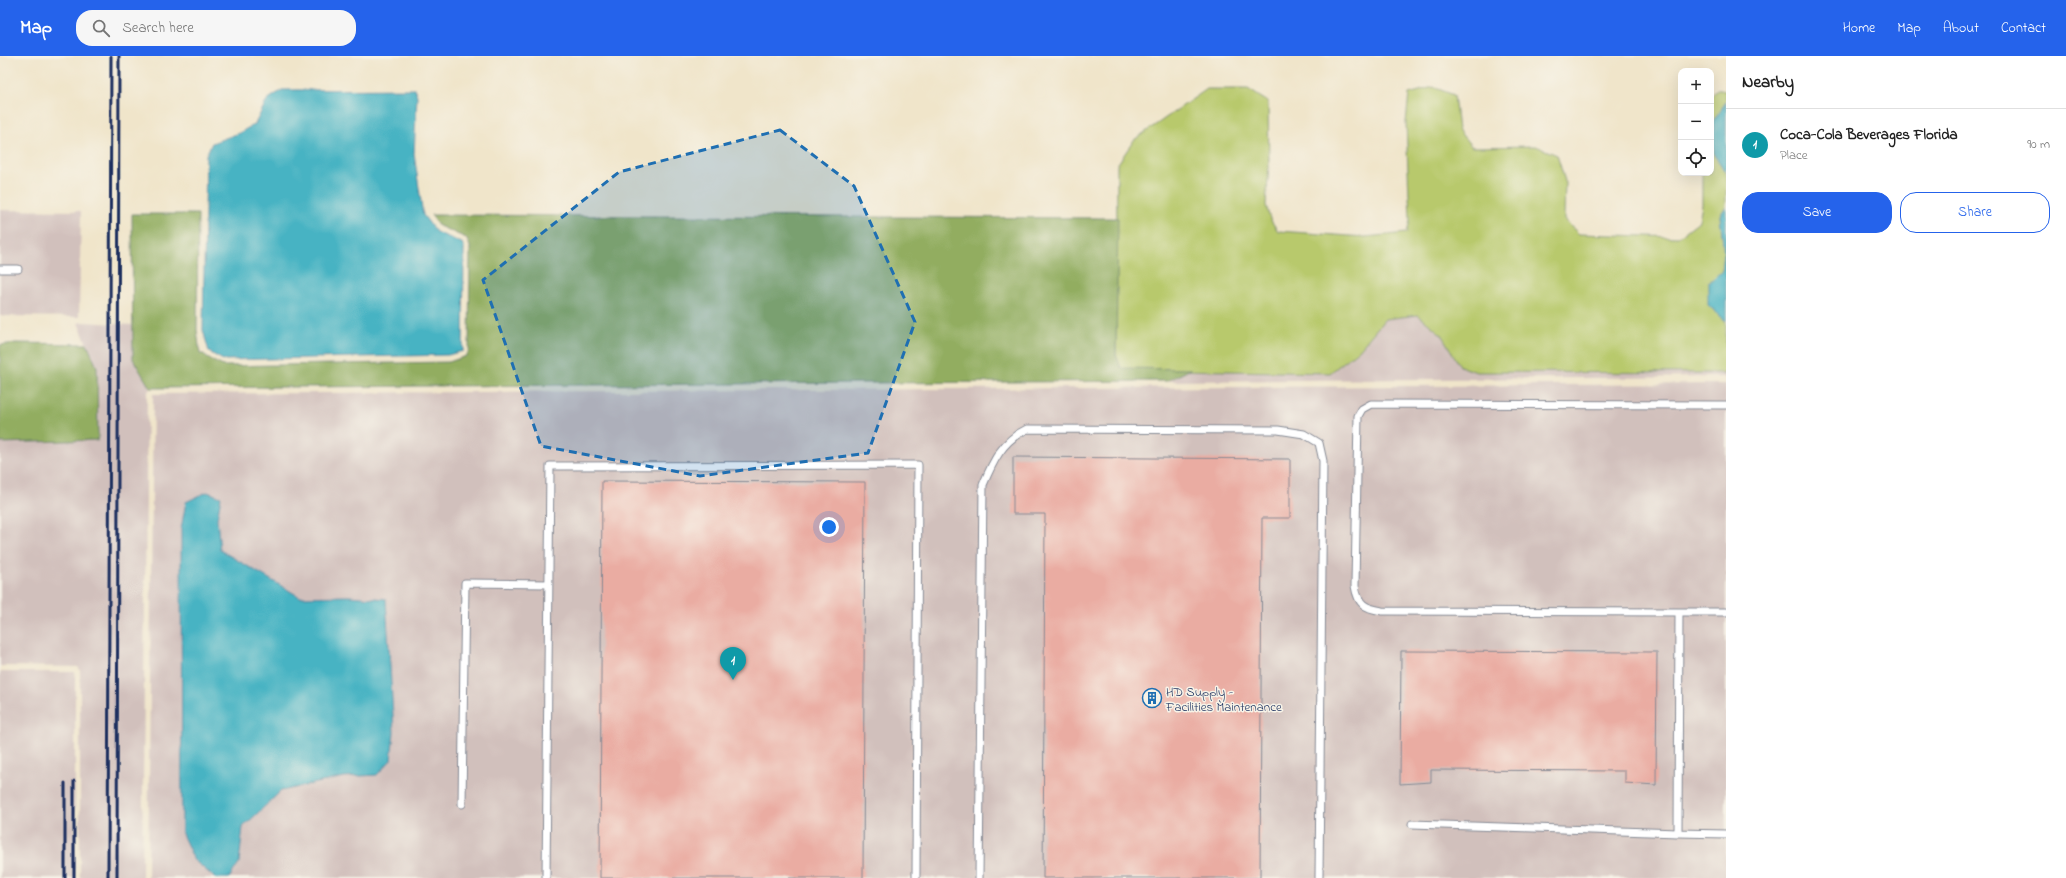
<!DOCTYPE html>
<html lang="en">
<head>
<meta charset="utf-8">
<style>
	body { margin:0; font-family:"Indie Flower",sans-serif; background:#f6f6f6; color:#222 }
	.controls { position:absolute; right:12px; top:12px; display:grid; overflow:hidden; border-radius:8px; box-shadow:0 4px 16px #0002 }
	.controls button { width:36px; height:36px; display:grid; place-items:center; padding:0; border:0; border-bottom:1px solid #e0e0e0; background:#fff; color:#222; font:20px sans-serif }
	.you { position:absolute; left:829px; top:471px; width:14px; height:14px; margin:-10px; border:3px solid #fff; border-radius:50%; background:#1a73e8; box-shadow:0 0 0 6px #1a73e833 }
	.badge { display:grid; place-items:center; width:26px; height:26px; border-radius:50%; background:#2563eb; color:#fff; font-size:13px; font-weight:700 }
	.pin { position:absolute; translate:-50% -33px; filter:drop-shadow(0 1px 2px #0008) }
	.pin::after { content:''; position:absolute; top:21px; width:14px; height:12px; background:inherit; clip-path:polygon(0 0,100% 0,50% 100%) }
	.list { margin:0; padding:0; list-style:none }
	h2 { display:flex; justify-content:space-between; align-items:center; height:52px; margin:0; padding:0 16px; font-size:17px }
	h2 small { font-size:13px; font-weight:400; color:#767676 }
	.list li { display:grid; grid-template-columns:26px 1fr auto; gap:12px; align-items:center; box-sizing:border-box; height:72px; padding:0 16px; border-top:1px solid #e0e0e0 }
	.list b { display:block; font-size:15px; white-space:nowrap }
	.list p { margin:0; font-size:13px; white-space:nowrap; color:#767676 }
	.list em { font-size:13px; font-style:normal; color:#767676 }
	.actions { display:flex; gap:8px; padding:12px 16px }
	.actions a { flex:1; padding:9px 0; border:1px solid #2563eb; border-radius:16px; text-align:center; font-size:14px; color:#2563eb }
	.actions .main { background:#2563eb; color:#fff }
	.icon { flex:none; width:22px; height:22px; fill:none; stroke:currentColor; stroke-width:2; stroke-linecap:round; stroke-linejoin:round }
	.map { position:relative; flex:none; width:1726px; height:822px; overflow:hidden }
	header { display:flex; align-items:center; gap:24px; box-sizing:border-box; height:56px; padding:0 20px; background:#2563eb; color:#fff }
	header strong { font-size:19px }
	nav { display:flex; gap:22px; margin-inline-start:auto; font-size:14px }
	.search { width:280px; height:36px; background:#f6f6f6; display:flex; align-items:center; gap:10px; box-sizing:border-box; padding:0 14px; border-radius:16px; color:#767676; font-size:15px }
	main { display:flex }
	aside { flex:1; background:#fff }
	.map>svg:first-child { display:block }
</style>
</head>
<body>
<header>
<strong>Map</strong>
<div class="search"><svg class="icon" aria-label="search" viewBox="0 0 24 24"><circle cx="10" cy="10" r="6"/><path d="M15 15l6 6"/></svg>Search here</div>
<nav><a>Home</a><a>Map</a><a>About</a><a>Contact</a></nav>
</header>
<main>
<div class="map">
<svg width="1726" height="822" viewBox="0 0 1726 822">
	<rect width="100%" height="100%" fill="#f7f3e8"/>
	<filter id="ink" filterUnits="userSpaceOnUse"><feTurbulence type="fractalNoise" baseFrequency=".025" numOctaves="2"/><feDisplacementMap in="SourceGraphic" scale="8" xChannelSelector="R" yChannelSelector="G"/><feConvolveMatrix kernelMatrix="1 2 1 2 8 2 1 2 1" color-interpolation-filters="sRGB"/></filter>
	<filter id="wash" filterUnits="userSpaceOnUse"><feTurbulence type="fractalNoise" baseFrequency=".012" numOctaves="4" result="noise"/><feDisplacementMap in="SourceGraphic" scale="16" xChannelSelector="R" yChannelSelector="G"/><feGaussianBlur stdDeviation="0.9" result="paint"/><feColorMatrix in="noise" values="0 0 0 0 0 0 0 0 0 0 0 0 0 0 0 0 0 1.4 0 .05"/><feComposite in="paint" operator="in"/></filter>
	<g filter="url(#wash)">
		<rect width="100%" height="100%" fill="#f0e5ca"/>
		<path fill="#d1c0bc" d="M0,154L81,155L79,261L0,260Z
			M1418,259L1441,278L1460,310L1476,316L1726,317V321L1167,325L1191,313L1330,317L1359,294L1385,263Z
			M83,266L133,269V303L150,332L147,338L142,822H80V614L78,611L0,610V387L98,384L97,311L78,267Z
			M1726,328V822H148L153,338Z
			M0,616H75V822H0Z"/>
		<path fill="#b8c96c" stroke="#6a7c65" d="M1433,31L1454,39L1458,74L1472,91L1536,90L1557,99L1565,125L1564,164L1579,178L1678,181L1699,165L1702,149V117H1711V40L1717,34H1726V46L1713,65L1714,99L1726,116V151L1720,159L1724,198L1722,215L1708,249L1726,265V317L1476,316L1460,310L1441,278L1418,259L1385,263L1359,294L1330,317L1121,313L1116,299L1117,109L1134,84L1207,33H1248L1268,46L1269,109L1266,149L1270,163L1278,175L1365,181L1407,177L1410,164L1406,66L1409,38Z"/>
		<path fill="#92ad60" stroke="#566e5f" d="M132,158H198L197,274L200,298H204L207,302L223,310L449,306L466,300L469,295L470,190L466,182L439,170L431,159L1118,162L1116,299L1121,312L1191,313L1167,325L150,332L133,303Z
			M16,287L87,288L97,311L98,384L0,387V289Z"/>
		<path fill="#46b3c3" stroke="#307190" d="M415,33L417,40L414,98L423,159L436,176L462,187L464,192L463,295L448,299L223,304L209,296L203,274L206,99L212,87L239,77L255,68L267,44L282,34Z
			M1726,46V116L1714,99L1713,65Z
			M1726,151V265L1708,249V227L1722,215L1724,198L1720,159Z
			M207,436L221,441L217,463L220,494L300,541L349,540L386,543L394,676L391,704L377,719L344,721L281,735L243,771L239,807L229,822H215L194,804L182,778L181,473L186,446Z"/>
		<g id="blocks">
			<path fill="#eaaca2" d="M1013,401L1290,403V462H1262L1260,822H1043L1045,458H1013Z
				M602,425L865,426L863,822H600Z
				M1401,595L1657,596L1656,729L1625,727V715L1431,714V726L1400,728Z"/>
		</g>
	</g>
	<g filter="url(#ink)">
		<use href="#blocks" fill-opacity="0" stroke="#868a94" stroke-width="1"/>
		<g fill="none" stroke-linecap="round" stroke-linejoin="round">
			<g stroke="#868a94" stroke-width="9">
				<path id="service" d="M0,213H18
					M1679,556L1382,555C1365,552 1358,549 1355,530L1358,360L1362,353L1371,348L1726,349
					M1726,556H1679L1678,777L1726,778
					M462,748L465,527L549,528
					M1412,768L1678,777
					M546,822L550,410L918,409L916,822
					M979,822L983,429C993,405 1002,385 1027,373L1278,374L1304,378L1319,387L1323,405L1319,822"/>
			</g>
			<use href="#service" stroke="#fff" stroke-width="7"/>
			<path stroke="#1b2f5e" stroke-width="3" d="M65,822V727
				M74,822V725
				M108,822L111,0
				M117,822L119,0"/>
		</g>
	</g>
	<path fill="#1f6fb2" fill-opacity="0.2" stroke="#1f6fb2" stroke-width="3" stroke-dasharray="8 5" stroke-linejoin="round" d="M780,74L854,130L915,266L868,397L700,420L541,390L483,224L619,116Z"/>
	<defs>
		<g id="building-ring" transform="scale(1)"><circle r="9.5" fill="#f7f3e8" stroke="#1f6fb2" stroke-width="1.5"/><path d="M-4-6H4V6H1V3H-1V6H-4ZM-2.5-4.3h1.7v1.8h-1.7ZM.8-4.3h1.7v1.8H.8ZM-2.5-1h1.7V.8h-1.7ZM.8-1h1.7V.8H.8Z" fill="#1f6fb2"/></g>
	</defs>
	<g fill-rule="evenodd">
		<use href="#building-ring" x="1152" y="642"/>
	</g>
	<g text-anchor="middle" stroke-width="3" stroke-linejoin="round" paint-order="stroke">
		<g font-size="13" fill="#1b2f5e" stroke="#f7f3e8" text-anchor="start">
			<text x="1166" y="640">HD Supply -<tspan x="1166" dy="15">Facilities Maintenance</tspan></text>
		</g>
	</g>
</svg>
<div class="controls">
<button>+</button>
<button>−</button>
<button><svg class="icon" aria-label="locate" viewBox="0 0 24 24"><circle cx="12" cy="12" r="6"/><path d="M12 2v4M12 18v4M2 12h4M18 12h4"/></svg></button>
</div>
<div class="you"></div>
<div class="pin badge" style="left:733px;top:624px;background:#0f9aa8">1</div>
</div>
<aside>
<h2>Nearby<small></small></h2>
<ul class="list">
<li><span class="badge" style="background:#0f9aa8">1</span><div><b>Coca-Cola Beverages Florida</b><p>Place</p></div><em>90 m</em></li>
</ul>
<div class="actions"><a class="main">Save</a><a>Share</a></div>
</aside>
</main>
</body>
</html>
